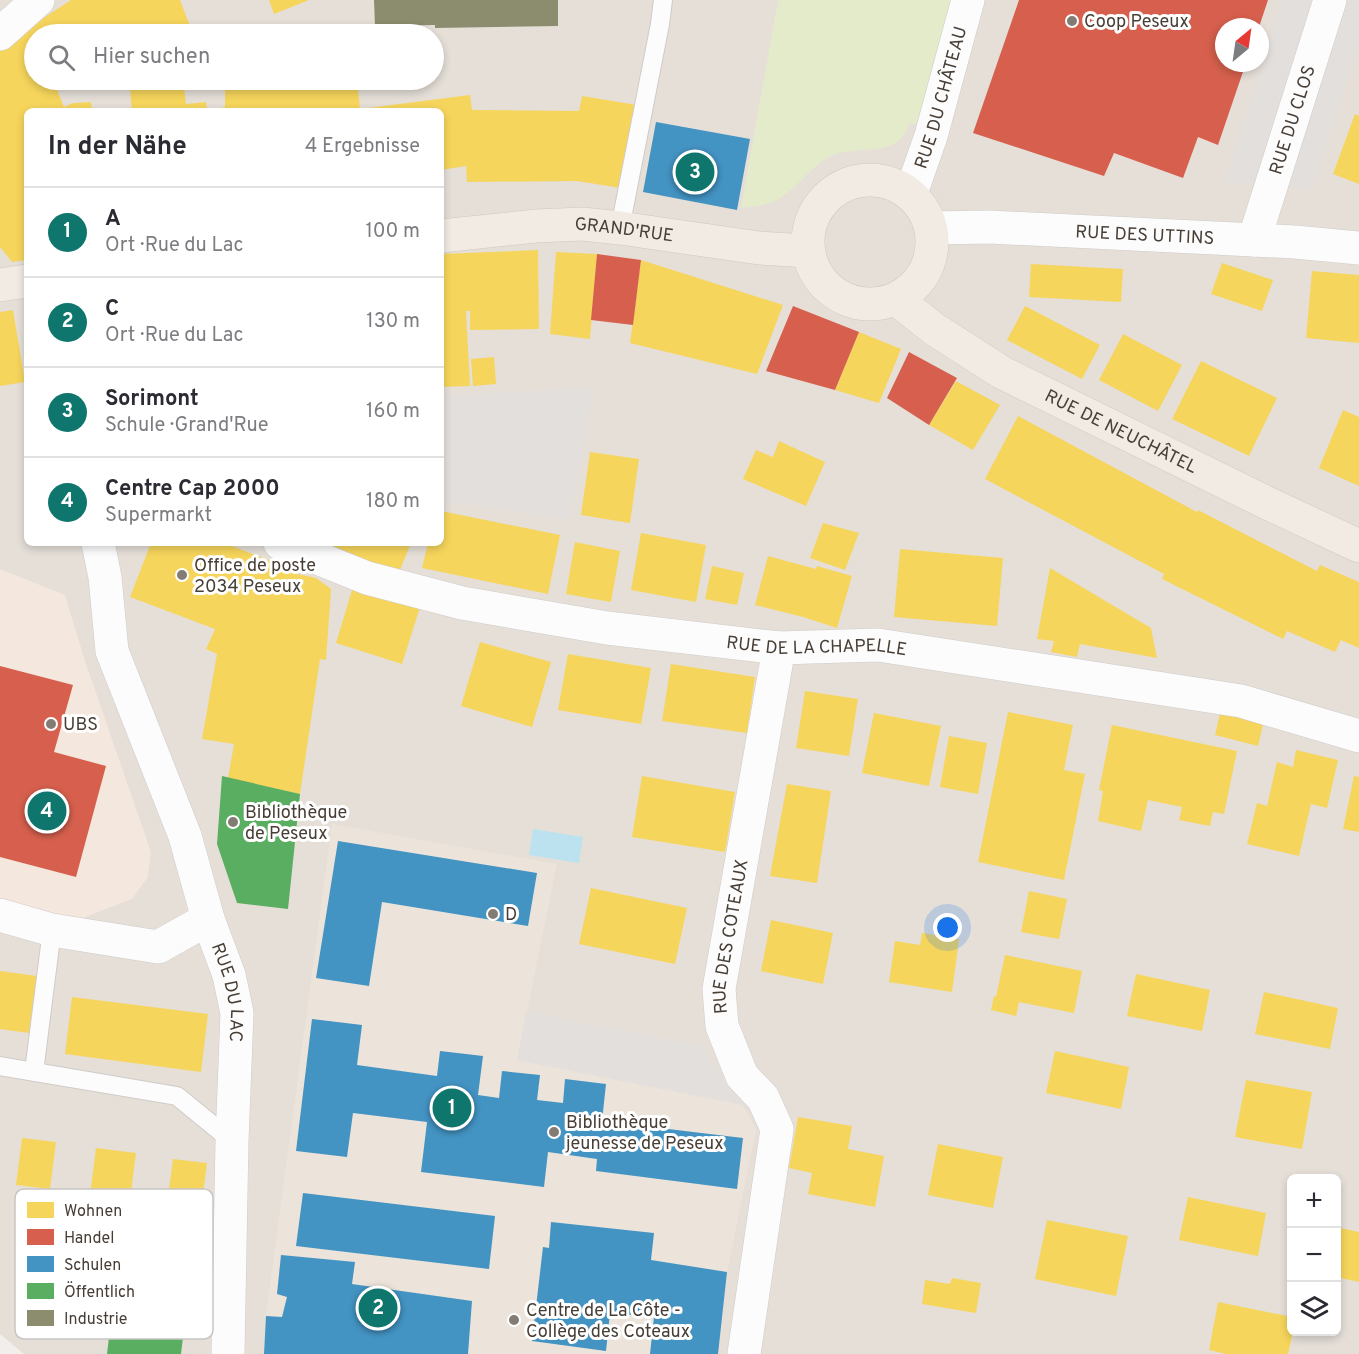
<!DOCTYPE html>
<html lang="de">
<head>
<meta charset="utf-8">
<style>
	body { margin:0; font-family:Overpass,sans-serif; background:#f7f7f7; color:#2b2b33 }
	.controls { position:absolute; right:18px; bottom:18px; display:grid; overflow:hidden; border-radius:9px; box-shadow:0 3px 9px #0003 }
	.controls button { width:54px; height:54px; display:grid; place-items:center; padding:0; border:0; border-bottom:2px solid #e1e1e2; background:#fff; color:#2b2b33; font:30px sans-serif }
	.compass { position:absolute; left:1215px; top:18px; width:54px; height:54px; border-radius:50%; background:#fff; box-shadow:0 3px 9px #0003; rotate:29deg }
	.you { position:absolute; left:948px; top:928px; width:21px; height:21px; margin:-15px; border:4px solid #fff; border-radius:50%; background:#1a73e8; box-shadow:0 0 0 9px #1a73e833 }
	.badge { display:grid; place-items:center; width:39px; height:39px; border-radius:50%; background:#0f766e; color:#fff; font-size:20px; font-weight:700 }
	.pin { position:absolute; translate:-50% -50%; border:3px solid #fff; box-shadow:0 2px 6px #0006 }
	.list { margin:0; padding:0; list-style:none }
	h2 { display:flex; justify-content:space-between; align-items:center; height:78px; margin:0; padding:0 24px; font-size:26px }
	h2 small { font-size:20px; font-weight:400; color:#7c7c81 }
	.list li { display:grid; grid-template-columns:39px 1fr auto; gap:18px; align-items:center; box-sizing:border-box; height:90px; padding:0 24px; border-top:2px solid #e1e1e2 }
	.list b { display:block; font-size:22px; white-space:nowrap }
	.list p { margin:0; font-size:20px; white-space:nowrap; color:#7c7c81 }
	.list em { font-size:20px; font-style:normal; color:#7c7c81 }
	.icon { flex:none; width:33px; height:33px; fill:none; stroke:currentColor; stroke-width:2; stroke-linecap:round; stroke-linejoin:round }
	.map { position:relative; flex:none; width:1359px; height:1354px; overflow:hidden }
	.search { position:absolute; background:#fff; box-shadow:0 3px 9px #0003; left:24px; top:24px; width:420px; height:66px; display:flex; align-items:center; gap:15px; box-sizing:border-box; padding:0 21px; border-radius:33px; color:#7c7c81; font-size:22px }
	.panel { position:absolute; background:#fff; box-shadow:0 3px 9px #0003; left:24px; top:108px; width:420px; height:438px; border-radius:9px }
	.map>svg:first-child { display:block }
</style>
</head>
<body>
<div class="map">
<svg width="1359" height="1354" viewBox="0 0 1359 1354">
	<rect width="100%" height="100%" fill="#f1eeeb"/>
	<path fill="#e5dfd8" fill-rule="evenodd" d="M0,0H1359V1354H24L0,1334ZM1224,27H1260V63H1224ZM34,34H434V80H34ZM27,111H441V543H27ZM1292,1178H1336V1332H1292Z"/>
	<path fill="#f4e7de" d="M0,569L65,595L85,661L151,852L148,877L132,899L52,930L0,915Z"/>
	<path fill="#ece4da" d="M332,824L557,864L517,1060L743,1105L756,1130L727,1272L718,1354H264L266,1316Z"/>
	<path fill="#e3ebcb" d="M778,0H952L918,125L910,123C908,126 907,132 904,135C887,157 854,145 831,156C808,167 796,192 773,202C763,206 752,206 741,208Z"/>
	<path fill="#e3dfdc" d="M1283,0H1359V42L1312,189L1225,182Z
		M593,388L570,519L441,501V396Z
		M526,1012L701,1046L743,1105L517,1060Z"/>
	<path fill="#bbe2ee" d="M533,829L583,837L579,863L529,855Z"/>
	<path fill="#f6d55c" d="M71,0H180L190,26L185,27L188,34H34V80H53L64,107L73,103L91,102L92,111H27V260L12,262L0,247V47L2,50L37,20L39,21Z
		M269,0H309L274,14Z
		M183,80L186,104L206,102L207,111H132L130,88Z
		M225,80H357L360,109L470,95L472,110L579,111L582,96L637,105L621,188L577,181L467,182L466,166L441,170V111H209V110L225,107Z
		M1355,114L1359,116V184L1333,174Z
		M538,250L539,329L470,330V311H466L470,386L441,387V254Z
		M556,252L597,254L590,339L550,334Z
		M641,260L783,305L757,374L630,343Z
		M1222,263L1273,280L1262,311L1211,294Z
		M1031,264L1123,269L1121,302L1029,297Z
		M1312,271L1359,275V343L1306,338Z
		M1025,306L1100,345L1082,379L1007,340Z
		M13,310L25,382L0,386V312Z
		M859,332L901,349L879,403L835,390Z
		M1123,334L1182,365L1158,411L1099,380Z
		M494,357L496,384L473,386L471,359Z
		M1201,361L1277,398L1249,456L1172,419Z
		M956,381L1000,405L973,450L929,425Z
		M1343,410L1359,417V486L1319,468Z
		M1018,416L1197,512L1198,510L1317,571L1320,565L1359,582V648L1341,640L1335,652L1287,631L1283,639L1162,579L1164,574L985,479Z
		M779,441L825,462L806,506L743,479L756,450L773,457Z
		M590,452L639,459L630,523L581,515Z
		M441,511L560,535L548,594L422,568L428,543H441Z
		M823,523L859,533L845,570L810,558Z
		M641,533L706,545L696,602L631,590Z
		M575,542L620,551L611,602L566,594Z
		M151,543H224L284,566L283,571L316,578L331,589L326,660L320,659L300,794L228,778L234,744L202,739L217,654L206,649L215,629L130,597Z
		M310,543H411L400,570L351,559Z
		M900,549L1003,558L997,626L894,617Z
		M768,556L816,569L817,566L852,576L837,628L803,617L755,605Z
		M712,566L744,573L737,605L705,599Z
		M1050,568L1151,628L1157,658L1080,644L1077,657L1051,652L1054,641L1037,639Z
		M356,577L423,598L402,664L336,643Z
		M480,642L551,662L532,727L461,706Z
		M568,654L651,668L641,724L558,710Z
		M671,664L755,677L747,733L662,721Z
		M805,691L858,699L849,756L796,748Z
		M1221,709L1264,720L1258,746L1215,735Z
		M1008,712L1073,725L1064,770L1085,774L1064,880L978,862Z
		M874,713L941,726L929,786L862,773Z
		M1112,725L1237,751L1224,814L1213,812L1210,826L1179,820L1182,807L1148,800L1141,831L1098,821L1103,791L1099,790Z
		M949,736L987,743L978,794L940,787Z
		M1296,750L1338,760L1327,808L1311,804L1299,856L1247,844L1257,803L1267,806L1277,762L1293,767Z
		M642,776L735,792L725,852L632,837Z
		M1354,776L1359,777V832L1343,829Z
		M787,784L831,791L817,883L770,876Z
		M591,888L687,908L675,964L579,944Z
		M1029,891L1067,899L1059,939L1021,932Z
		M771,920L833,933L823,984L761,971Z
		M922,933L959,939L952,992L889,982L895,941L920,945Z
		M1005,955L1082,971L1074,1013L1019,1002L1016,1016L991,1010L994,996L996,997Z
		M0,971L37,976L29,1033L0,1029Z
		M1136,974L1210,990L1202,1031L1127,1016Z
		M1264,992L1338,1008L1330,1049L1255,1034Z
		M72,997L208,1014L201,1072L65,1054Z
		M1055,1051L1129,1067L1121,1109L1046,1093Z
		M1246,1080L1312,1092L1302,1149L1235,1137Z
		M798,1117L852,1126L848,1149L884,1156L875,1207L808,1194L812,1173L789,1168Z
		M22,1138L56,1142L50,1189L16,1185Z
		M938,1144L1003,1157L993,1208L928,1195Z
		M96,1148L136,1153L130,1200L90,1195Z
		M173,1159L207,1163L201,1210L167,1205Z
		M1188,1197L1266,1213L1258,1256L1179,1240Z
		M1047,1220L1128,1236L1116,1296L1035,1279Z
		M1336,1227L1359,1232V1282L1336,1277Z
		M952,1278L981,1283L976,1313L922,1304L925,1280L950,1284Z
		M1218,1302L1292,1317V1332H1293L1288,1354H1226L1209,1350Z"/>
	<path fill="#d6604d" d="M1019,0H1268L1259,27H1224V63H1246L1218,145L1198,137L1183,178L1114,153L1104,176L973,133Z
		M597,254L641,260L633,325L591,320Z
		M793,306L859,332L835,390L766,371Z
		M909,352L957,378L929,425L887,398Z
		M0,666L73,685L54,752L106,766L76,877L0,857Z"/>
	<path fill="#4393c3" d="M656,122L750,139L737,210L643,192Z
		M338,841L537,873L528,926L382,902L369,986L316,978Z
		M312,1019L362,1025L357,1065L437,1076L440,1051L483,1056L478,1095L499,1098L502,1071L540,1075L537,1100L563,1103L565,1079L606,1084L602,1121L743,1138L737,1189L596,1171L597,1159L548,1152L544,1187L421,1172L427,1122L353,1113L347,1157L296,1151Z
		M303,1193L495,1216L489,1269L296,1246Z
		M551,1222L654,1233L651,1260L727,1272L718,1354H650L654,1317L610,1313L606,1351L532,1341L543,1247L549,1248Z
		M281,1255L355,1262L352,1284L472,1301L468,1354H264L266,1316L282,1317L287,1297L277,1294Z"/>
	<path fill="#5aae61" d="M222,776L300,794L288,909L237,903L217,844Z
		M112,1312L185,1320L181,1354H107Z"/>
	<path fill="#8c8c6e" d="M374,0H558V26L435,28V25L375,26Z"/>
	<g fill="none" stroke-linecap="round" stroke-linejoin="round">
		<g stroke="#cfcbc8" stroke-width="20">
			<path id="lane" d="M620,228L660,24L663,0
				M0,1066L177,1096L232,1141
				M34,1072L52,930"/>
		</g>
		<g stroke="#cfcbc8" stroke-width="34">
			<g id="street">
				<path d="M0,34L38,0"/>
				<path id="s1" d="M911,193L931,136L968,0"/>
				<path id="s2" d="M931,228L989,227L1295,242L1359,248"/>
				<path id="s3" d="M1254,240L1330,0"/>
				<path id="s4" d="M98,543L105,577L112,651L185,836L208,919L229,975L237,1013L232,1141L228,1354"/>
				<path id="s5" d="M280,543L367,578L462,603L607,628L779,648L878,645L1241,701L1359,736"/>
				<path d="M0,915L52,930L158,947L208,919"/>
				<path id="s6" d="M744,1354L777,1129L763,1098L742,1076L722,1026L719,989L779,648"/>
			</g>
		</g>
		<g stroke="#d3c7b8" stroke-width="34">
			<g id="primary">
				<circle cx="870" cy="242" r="62"/>
				<path id="s7" d="M441,236L536,226L582,224L620,228L759,248L808,251"/>
				<path d="M0,285L27,281"/>
				<path id="s8" d="M896,299L934,329L1001,372L1265,502L1359,546"/>
			</g>
		</g>
		<use href="#lane" stroke="#fdfcfc" stroke-width="18"/>
		<use href="#street" stroke="#fdfcfc" stroke-width="33"/>
		<use href="#primary" stroke="#f1ebe4" stroke-width="33"/>
	</g>
	<g fill="#827c75" stroke="#fff" stroke-width="2">
		<circle cx="1072" cy="21" r="6"/>
		<circle cx="182" cy="575" r="6"/>
		<circle cx="51" cy="724" r="6"/>
		<circle cx="233" cy="822" r="6"/>
		<circle cx="493" cy="914" r="6"/>
		<circle cx="554" cy="1132" r="6"/>
		<circle cx="514" cy="1320" r="6"/>
	</g>
	<g text-anchor="middle" stroke-width="6" stroke-linejoin="round" paint-order="stroke">
		<g font-size="18" fill="#473e36" stroke="#fff" text-anchor="start">
			<text x="1084" y="27">Coop Peseux</text>
			<text x="194" y="571">Office de poste<tspan x="194" dy="21">2034 Peseux</tspan></text>
			<text x="63" y="730">UBS</text>
			<text x="245" y="818">Bibliothèque<tspan x="245" dy="21">de Peseux</tspan></text>
			<text x="505" y="920">D</text>
			<text x="566" y="1128">Bibliothèque<tspan x="566" dy="21">jeunesse de Peseux</tspan></text>
			<text x="526" y="1316">Centre de La Côte -<tspan x="526" dy="21">Collège des Coteaux</tspan></text>
		</g>
		<g font-size="18" fill="#473e36" stroke="#fff">
			<text dy="6" stroke="none"><textPath href="#s1" startOffset="100">RUE DU CHÂTEAU</textPath></text>
			<text dy="6" stroke="none"><textPath href="#s3" startOffset="126">RUE DU CLOS</textPath></text>
			<text dy="6" stroke="none"><textPath href="#s7" startOffset="184">GRAND'RUE</textPath></text>
			<text dy="6" stroke="none"><textPath href="#s2" startOffset="214">RUE DES UTTINS</textPath></text>
			<text dy="6" stroke="none"><textPath href="#s8" startOffset="262">RUE DE NEUCHÂTEL</textPath></text>
			<text dy="6" stroke="none"><textPath href="#s5" startOffset="550">RUE DE LA CHAPELLE</textPath></text>
			<text dy="6" stroke="none"><textPath href="#s6" startOffset="436">RUE DES COTEAUX</textPath></text>
			<text dy="6" stroke="none"><textPath href="#s4" startOffset="471">RUE DU LAC</textPath></text>
		</g>
	</g>
	<rect x="15" y="1189" width="198" height="150" rx="9" fill="#fff" stroke="#c8c5c3" stroke-width="1.5"/>
	<rect x="27" y="1202" width="27" height="16" fill="#f6d55c"/>
	<rect x="27" y="1229" width="27" height="16" fill="#d6604d"/>
	<rect x="27" y="1256" width="27" height="16" fill="#4393c3"/>
	<rect x="27" y="1283" width="27" height="16" fill="#5aae61"/>
	<rect x="27" y="1310" width="27" height="16" fill="#8c8c6e"/>
	<g font-size="16" fill="#473e36">
		<text x="64" y="1216">Wohnen</text>
		<text x="64" y="1243">Handel</text>
		<text x="64" y="1270">Schulen</text>
		<text x="64" y="1297">Öffentlich</text>
		<text x="64" y="1324">Industrie</text>
	</g>
</svg>
<div class="controls">
<button>+</button>
<button>−</button>
<button><svg class="icon" aria-label="layers" viewBox="0 0 24 24"><path d="M12 4l9 5-9 5-9-5zM3 14l9 5 9-5"/></svg></button>
</div>
<svg class="compass" viewBox="-18 -18 36 36"><path d="M0-13l5 13h-10z" fill="#e53935"/><path d="M0 13l5-13h-10z" fill="#7c7c81"/></svg>
<div class="you"></div>
<div class="pin badge" style="left:452px;top:1108px">1</div>
<div class="pin badge" style="left:378px;top:1308px">2</div>
<div class="pin badge" style="left:695px;top:172px">3</div>
<div class="pin badge" style="left:47px;top:811px">4</div>
<div class="search"><svg class="icon" aria-label="search" viewBox="0 0 24 24"><circle cx="10" cy="10" r="6"/><path d="M15 15l6 6"/></svg>Hier suchen</div>
<section class="panel">
<h2>In der Nähe<small>4 Ergebnisse</small></h2>
<ul class="list">
<li><span class="badge">1</span><div><b>A</b><p>Ort · Rue du Lac</p></div><em>100 m</em></li>
<li><span class="badge">2</span><div><b>C</b><p>Ort · Rue du Lac</p></div><em>130 m</em></li>
<li><span class="badge">3</span><div><b>Sorimont</b><p>Schule · Grand'Rue</p></div><em>160 m</em></li>
<li><span class="badge">4</span><div><b>Centre Cap 2000</b><p>Supermarkt</p></div><em>180 m</em></li>
</ul>
</section>
</div>
</body>
</html>
